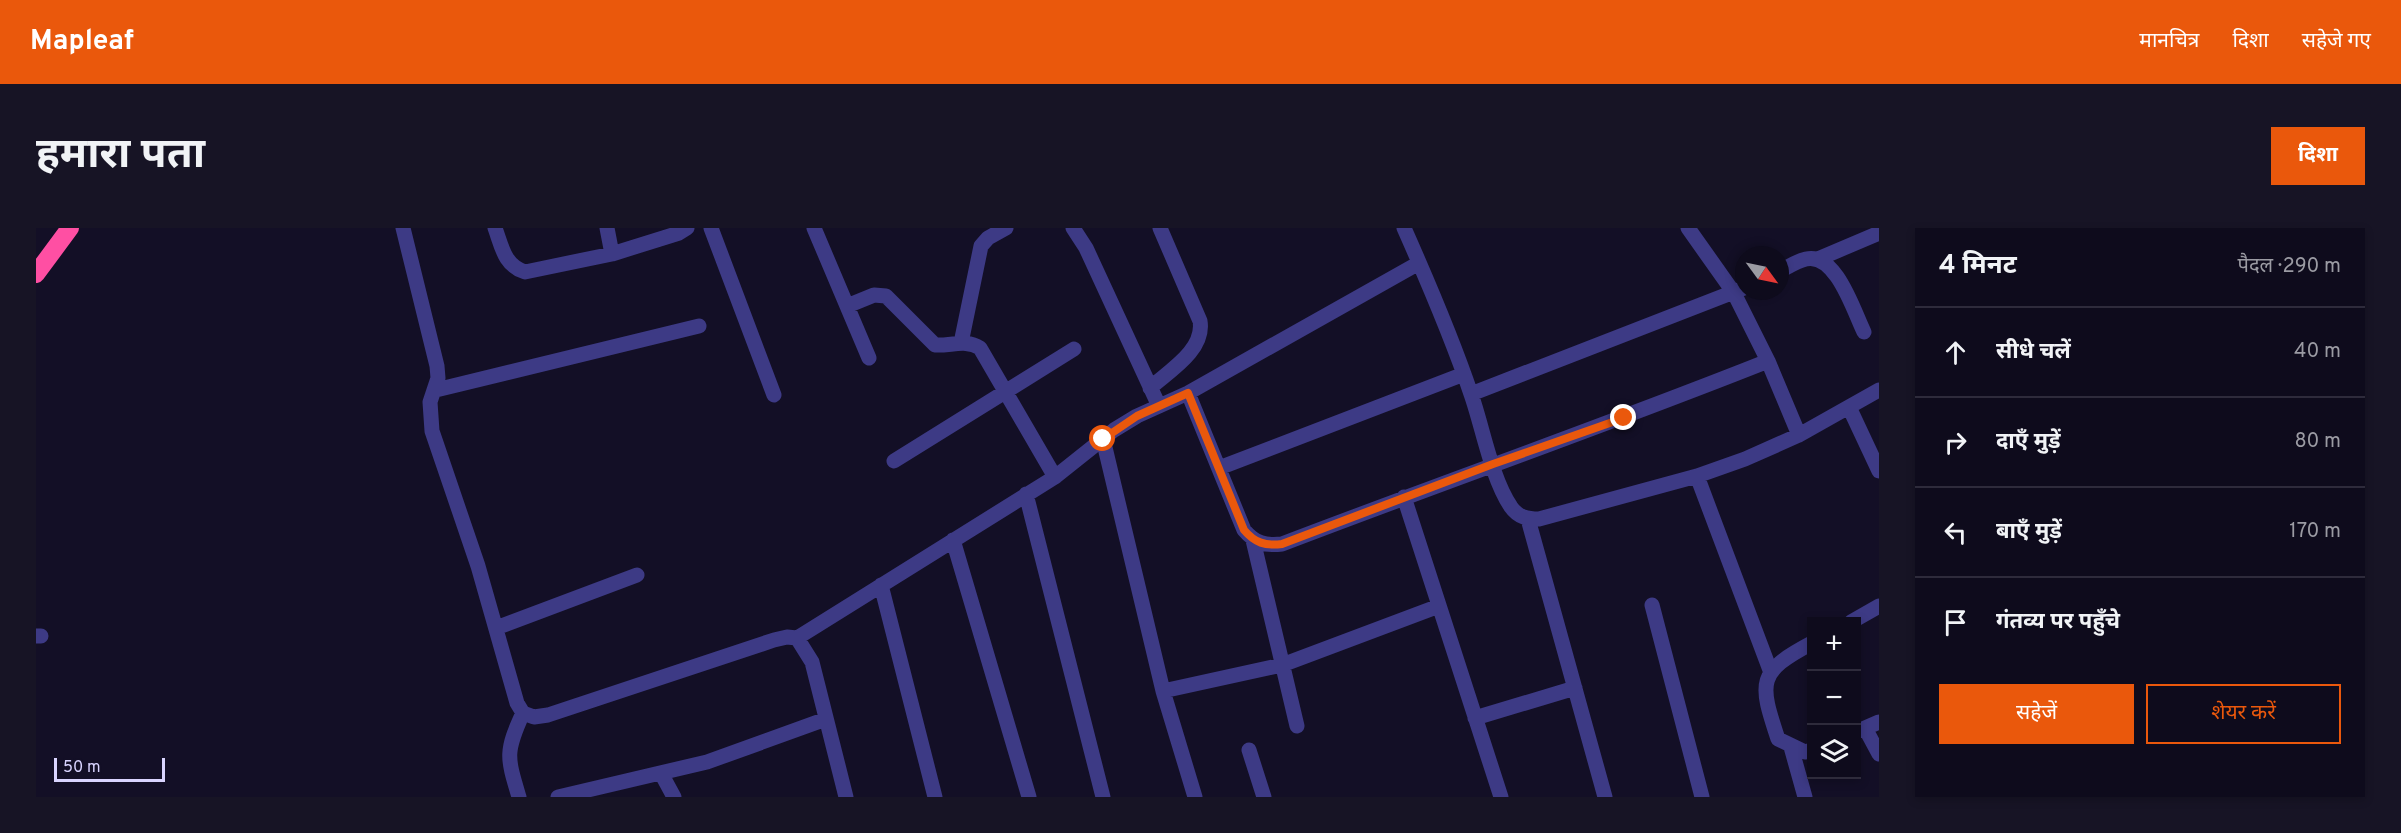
<!DOCTYPE html>
<html lang="hi">
<head>
<meta charset="utf-8">
<style>
	body { margin:0; font-family:Overpass,"Noto Sans Devanagari",sans-serif; background:#171425; color:#f1f3f6 }
	.controls { position:absolute; right:18px; bottom:18px; display:grid; overflow:hidden; border-radius:0px; box-shadow:0 3px 9px #0003 }
	.controls button { width:54px; height:54px; display:grid; place-items:center; padding:0; border:0; border-bottom:2px solid #2e2b3b; background:#0e0b1c; color:#f1f3f6; font:30px sans-serif }
	.compass { position:absolute; left:1699px; top:18px; width:54px; height:54px; border-radius:50%; background:#0e0b1c; box-shadow:0 3px 9px #0003; rotate:123deg }
	.scale { position:absolute; left:18px; bottom:15px; width:111px; box-sizing:border-box; padding-left:6px; border:3px solid #d9d4ff; border-top:0; font-size:16px; line-height:21px; white-space:nowrap; color:#d9d4ff; -webkit-text-stroke:4px #130f26; paint-order:stroke }
	.stop { position:absolute; width:18px; height:18px; margin:-14px; border:4px solid #ea580c; border-radius:50%; background:#fff }
	.stop.end { background:#ea580c; border-color:#fff; box-shadow:0 2px 6px #0008 }
	.list { margin:0; padding:0; list-style:none }
	h2 { display:flex; justify-content:space-between; align-items:center; height:78px; margin:0; padding:0 24px; font-size:26px }
	h2 small { font-size:20px; font-weight:400; color:#9b9ba3 }
	.list li { display:grid; grid-template-columns:39px 1fr auto; gap:18px; align-items:center; box-sizing:border-box; height:90px; padding:0 24px; border-top:2px solid #2e2b3b }
	.list b { display:block; font-size:22px; white-space:nowrap }
	.list em { font-size:20px; font-style:normal; color:#9b9ba3 }
	.actions { display:flex; gap:12px; padding:18px 24px }
	.actions a { flex:1; padding:14px 0; border:2px solid #ea580c; border-radius:0px; text-align:center; font-size:21px; color:#ea580c }
	.actions .main { background:#ea580c; color:#fff }
	.icon { flex:none; width:33px; height:33px; fill:none; stroke:currentColor; stroke-width:2; stroke-linecap:round; stroke-linejoin:round }
	.map { position:relative; flex:none; width:1843px; height:569px; overflow:hidden; border-radius:0px }
	header { display:flex; align-items:center; gap:36px; box-sizing:border-box; height:84px; padding:0 30px; background:#ea580c; color:#fff }
	header strong { font-size:28px }
	nav { display:flex; gap:33px; margin-inline-start:auto; font-size:21px }
	.intro { display:flex; align-items:center; justify-content:space-between; box-sizing:border-box; height:144px; padding:0 36px }
	h1 { margin:0; font-size:42px }
	.button { padding:15px 27px; border-radius:0px; background:#ea580c; color:#fff; font-size:21px; font-weight:700 }
	main { display:flex; gap:36px; padding:0 36px }
	aside { flex:1; background:#0e0b1c; border-radius:0px; box-shadow:0 3px 9px #0003 }
	.map>svg:first-child { display:block }
</style>
</head>
<body>
<header>
<strong>Mapleaf</strong>
<nav><a>मानचित्र</a><a>दिशा</a><a>सहेजे गए</a></nav>
</header>
<div class="intro"><h1>हमारा पता</h1><a class="button">दिशा</a></div>
<main>
<div class="map">
<svg width="1843" height="569" viewBox="0 0 1843 569">
	<rect width="100%" height="100%" fill="#130f26"/>
	<g fill="none" stroke-linecap="round" stroke-linejoin="round">
		<path stroke="#3d3a85" stroke-width="15" d="M367,0L401,138L402,150L394,174L396,203L442,338L481,475L487,485L498,489L512,487L738,412L751,409L761,410L776,434L810,569
			M459,0C466,19 468,37 489,44L576,26L643,5L651,0
			M571,0L576,26
			M675,0L738,167
			M778,0L833,130
			M1037,0L1050,20L1123,178
			M1368,0C1392,54 1416,110 1435,166C1447,200 1455,249 1475,279C1482,289 1491,291 1503,291L1661,248L1709,231L1763,207L1843,162
			M1652,0L1698,65L1732,133L1763,207
			M1782,31L1843,5
			M1744,43C1752,39 1761,33 1770,31C1800,24 1818,84 1828,104
			M811,78L838,67L850,68L899,117C915,118 930,111 944,120L1019,249
			M925,115L945,18L952,10L970,0
			M1114,160C1133,143 1169,122 1164,93L1124,0
			M400,162L663,98
			M1152,165L1208,302C1219,315 1229,318 1246,316C1408,254 1571,197 1732,133
			M1435,166L1708,60
			M1813,179L1843,243
			M1067,211L1127,463L1159,569
			M858,233L1038,121
			M1183,240L1428,146
			M1661,248L1734,442
			M990,266L1067,569
			M1368,269L1465,569
			M1492,291L1569,569
			M917,312L993,569
			M1217,312L1261,498
			M845,357L899,569
			M1616,377L1666,569
			M1815,394L1843,378
			M460,400L601,347
			M0,408H5
			M761,410L1019,249L1078,202L1101,188L1152,165L1383,35
			M1776,415C1721,444 1723,454 1742,511L1769,524L1776,522
			M1127,463L1246,437L1403,378
			M1439,490L1539,460
			M1829,500L1843,526
			M1820,504L1843,494
			M1755,519L1769,569
			M1213,522L1228,569
			M625,545L638,569
			M483,569C471,529 469,524 487,485
			M522,569L671,534L790,491"/>
		<path stroke="#ff4fa3" stroke-width="18" d="M0,46L34,0"/>
	</g>
	<g fill="none" stroke-linecap="round" stroke-linejoin="round">
		<path stroke="#ea580c" stroke-width="8" d="M1067,211L1101,188L1152,165L1208,302C1219,315 1229,318 1246,316L1457,236L1588,190"/>
	</g>
</svg>
<div class="controls">
<button>+</button>
<button>−</button>
<button><svg class="icon" aria-label="layers" viewBox="0 0 24 24"><path d="M12 4l9 5-9 5-9-5zM3 14l9 5 9-5"/></svg></button>
</div>
<svg class="compass" viewBox="-18 -18 36 36"><path d="M0-13l5 13h-10z" fill="#e53935"/><path d="M0 13l5-13h-10z" fill="#9b9ba3"/></svg>
<div class="scale">50 m</div>
<div class="stop" style="left:1067px;top:211px"></div>
<div class="stop end" style="left:1588px;top:190px"></div>
</div>
<aside>
<h2>4 मिनट<small>पैदल · 290 m</small></h2>
<ul class="list">
<li><svg class="icon" aria-label="ahead" viewBox="0 0 24 24"><path d="M12 20V5M6 11l6-6 6 6"/></svg><div><b>सीधे चलें</b></div><em>40 m</em></li>
<li><svg class="icon" aria-label="right" viewBox="0 0 24 24"><path d="M7 20v-9h11M14 6l5 5-5 5"/></svg><div><b>दाएँ मुड़ें</b></div><em>80 m</em></li>
<li><svg class="icon" aria-label="left" viewBox="0 0 24 24"><path d="M17 20v-9H6M10 6l-5 5 5 5"/></svg><div><b>बाएँ मुड़ें</b></div><em>170 m</em></li>
<li><svg class="icon" aria-label="arrive" viewBox="0 0 24 24"><path d="M6 21V4h12l-3 4 3 4H6"/></svg><div><b>गंतव्य पर पहुँचे</b></div></li>
</ul>
<div class="actions"><a class="main">सहेजें</a><a>शेयर करें</a></div>
</aside>
</main>
</body>
</html>
